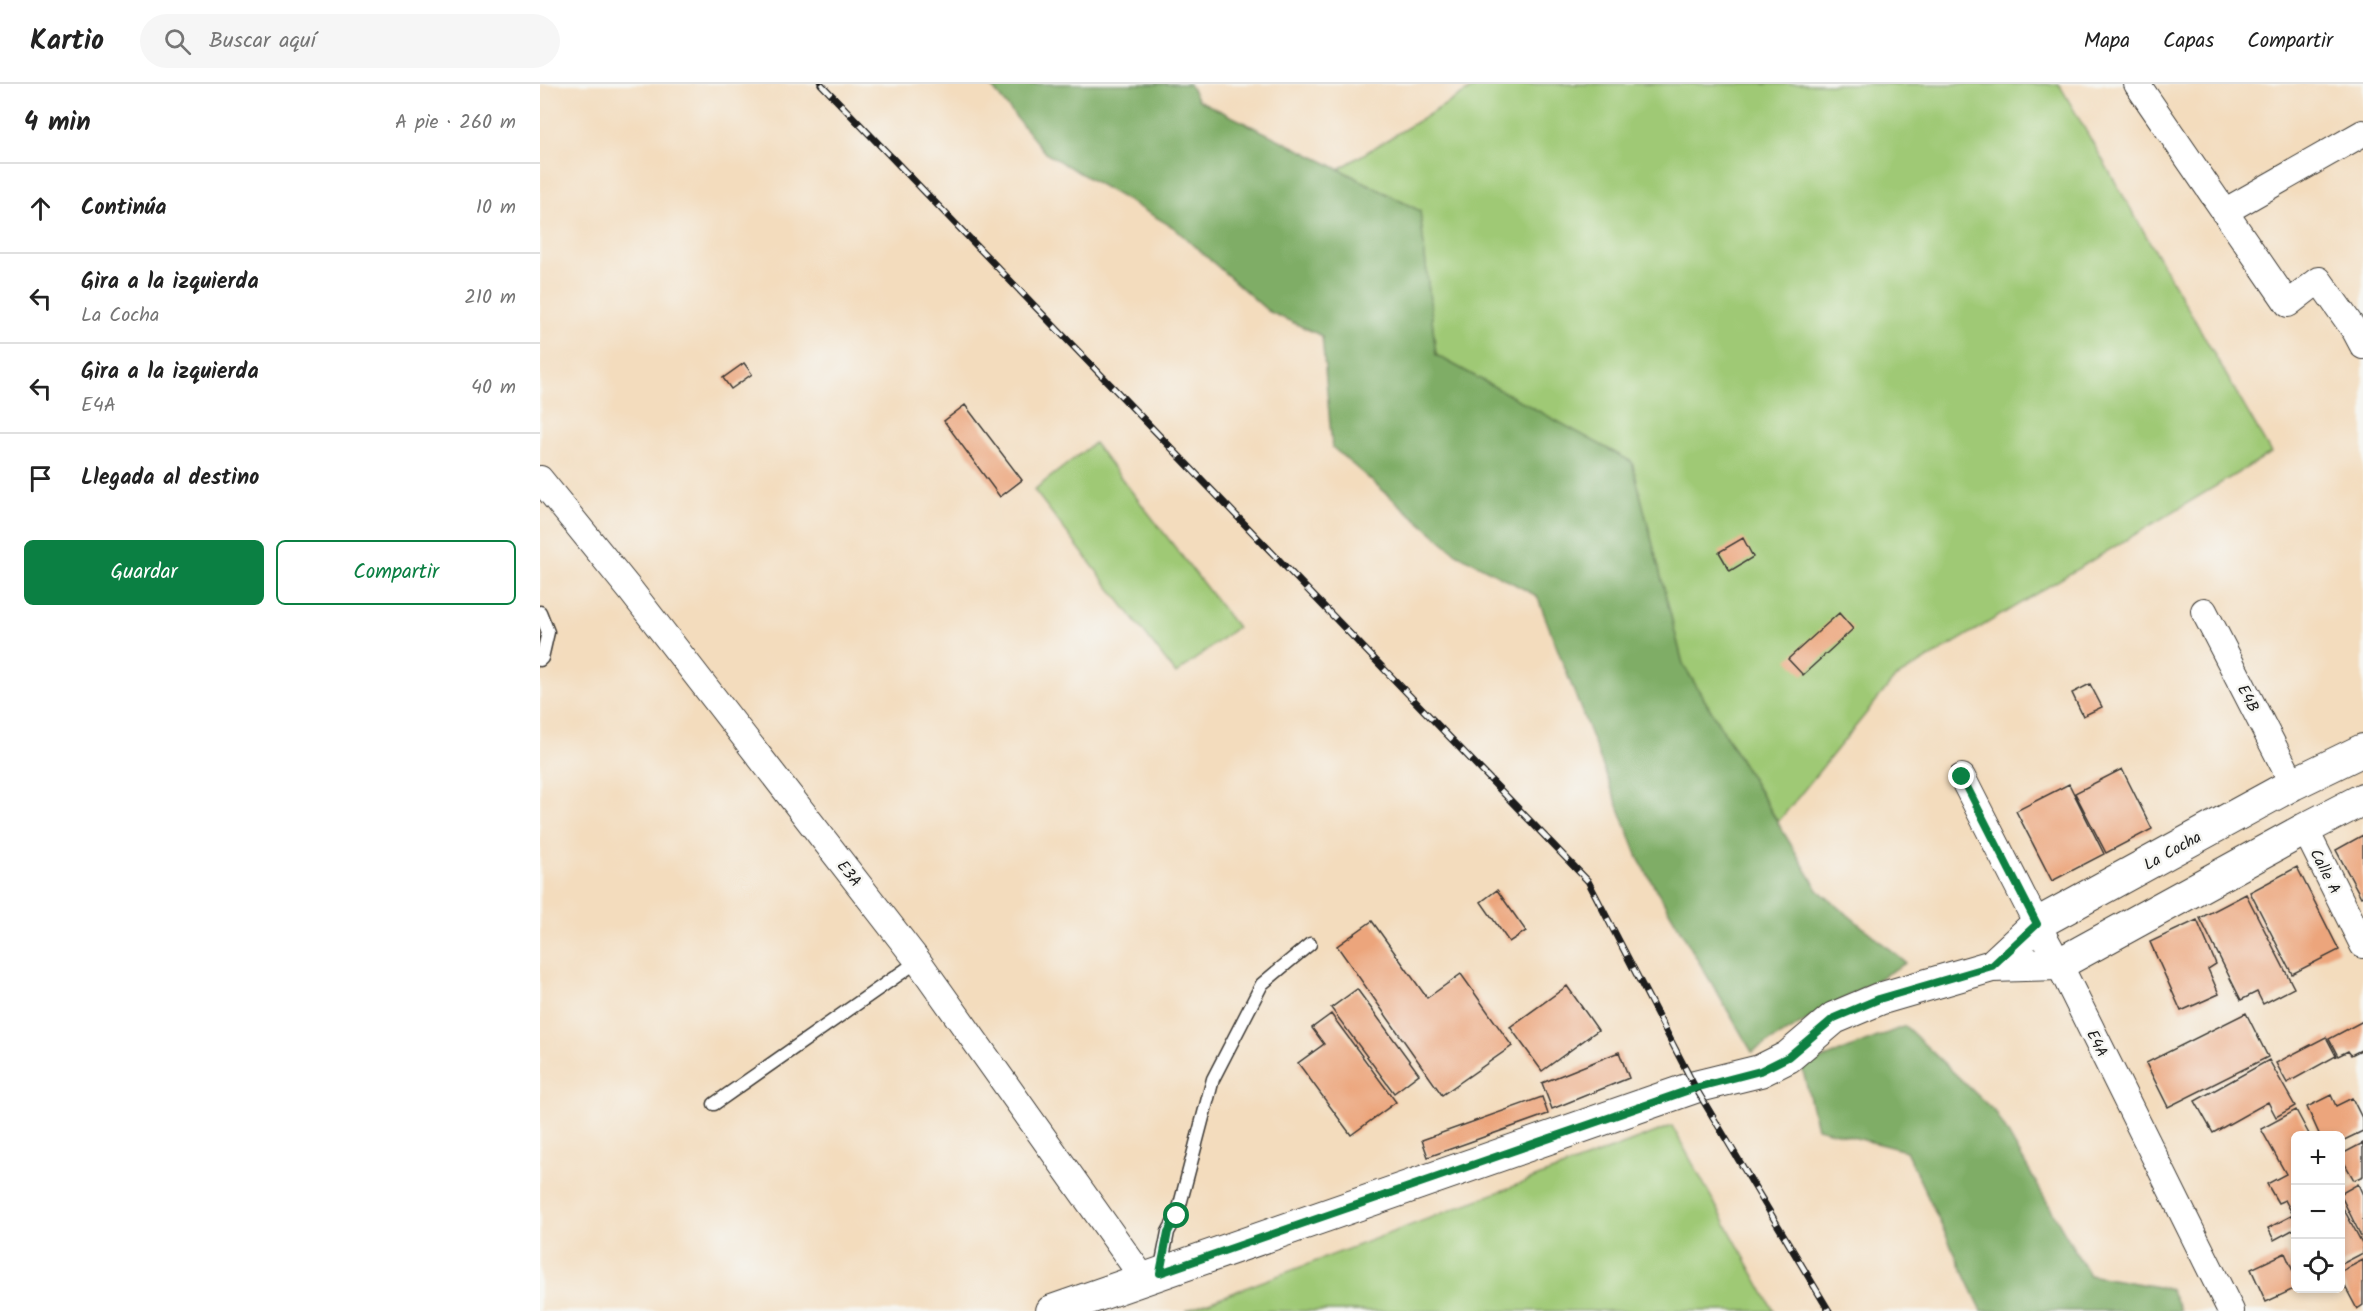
<!DOCTYPE html>
<html lang="es">
<head>
<meta charset="utf-8">
<style>
	body { margin:0; font-family:Kalam,sans-serif; background:#f6f6f6; color:#222 }
	.controls { position:absolute; right:18px; bottom:18px; display:grid; overflow:hidden; border-radius:9px; box-shadow:0 3px 9px #0003 }
	.controls button { width:54px; height:54px; display:grid; place-items:center; padding:0; border:0; border-bottom:2px solid #e0e0e0; background:#fff; color:#222; font:30px sans-serif }
	.stop { position:absolute; width:18px; height:18px; margin:-14px; border:4px solid #0b8043; border-radius:50%; background:#fff }
	.stop.end { background:#0b8043; border-color:#fff; box-shadow:0 2px 6px #0008 }
	.list { margin:0; padding:0; list-style:none }
	h2 { display:flex; justify-content:space-between; align-items:center; height:78px; margin:0; padding:0 24px; font-size:26px }
	h2 small { font-size:20px; font-weight:400; color:#767676 }
	.list li { display:grid; grid-template-columns:39px 1fr auto; gap:18px; align-items:center; box-sizing:border-box; height:90px; padding:0 24px; border-top:2px solid #e0e0e0 }
	.list b { display:block; font-size:22px; white-space:nowrap }
	.list p { margin:0; font-size:20px; white-space:nowrap; color:#767676 }
	.list em { font-size:20px; font-style:normal; color:#767676 }
	.actions { display:flex; gap:12px; padding:18px 24px }
	.actions a { flex:1; padding:14px 0; border:2px solid #0b8043; border-radius:9px; text-align:center; font-size:21px; color:#0b8043 }
	.actions .main { background:#0b8043; color:#fff }
	.icon { flex:none; width:33px; height:33px; fill:none; stroke:currentColor; stroke-width:2; stroke-linecap:round; stroke-linejoin:round }
	.map { position:relative; flex:none; width:1823px; height:1227px; overflow:hidden }
	header { display:flex; align-items:center; gap:36px; box-sizing:border-box; height:84px; padding:0 30px; background:#fff; border-bottom:2px solid #e0e0e0 }
	header strong { font-size:28px }
	nav { display:flex; gap:33px; margin-inline-start:auto; font-size:21px }
	.search { width:420px; height:54px; background:#f6f6f6; display:flex; align-items:center; gap:15px; box-sizing:border-box; padding:0 21px; border-radius:33px; color:#767676; font-size:22px }
	main { display:flex }
	aside { flex:1; background:#fff }
	.map>svg:first-child { display:block }
</style>
</head>
<body>
<header>
<strong>Kartio</strong>
<div class="search"><svg class="icon" aria-label="search" viewBox="0 0 24 24"><circle cx="10" cy="10" r="6"/><path d="M15 15l6 6"/></svg>Buscar aquí</div>
<nav><a>Mapa</a><a>Capas</a><a>Compartir</a></nav>
</header>
<main>
<aside>
<h2>4 min<small>A pie · 260 m</small></h2>
<ul class="list">
<li><svg class="icon" aria-label="ahead" viewBox="0 0 24 24"><path d="M12 20V5M6 11l6-6 6 6"/></svg><div><b>Continúa</b></div><em>10 m</em></li>
<li><svg class="icon" aria-label="left" viewBox="0 0 24 24"><path d="M17 20v-9H6M10 6l-5 5 5 5"/></svg><div><b>Gira a la izquierda</b><p>La Cocha</p></div><em>210 m</em></li>
<li><svg class="icon" aria-label="left" viewBox="0 0 24 24"><path d="M17 20v-9H6M10 6l-5 5 5 5"/></svg><div><b>Gira a la izquierda</b><p>E4A</p></div><em>40 m</em></li>
<li><svg class="icon" aria-label="arrive" viewBox="0 0 24 24"><path d="M6 21V4h12l-3 4 3 4H6"/></svg><div><b>Llegada al destino</b></div></li>
</ul>
<div class="actions"><a class="main">Guardar</a><a>Compartir</a></div>
</aside>
<div class="map">
<svg width="1823" height="1227" viewBox="0 0 1823 1227">
	<rect width="100%" height="100%" fill="#f6f6f2"/>
	<filter id="ink" filterUnits="userSpaceOnUse"><feTurbulence type="fractalNoise" baseFrequency=".0167" numOctaves="2"/><feDisplacementMap in="SourceGraphic" scale="12" xChannelSelector="R" yChannelSelector="G"/><feConvolveMatrix kernelMatrix="1 2 1 2 8 2 1 2 1" color-interpolation-filters="sRGB"/></filter>
	<filter id="wash" filterUnits="userSpaceOnUse"><feTurbulence type="fractalNoise" baseFrequency=".008" numOctaves="4" result="noise"/><feDisplacementMap in="SourceGraphic" scale="24" xChannelSelector="R" yChannelSelector="G"/><feGaussianBlur stdDeviation="1.35" result="paint"/><feColorMatrix in="noise" values="0 0 0 0 0 0 0 0 0 0 0 0 0 0 0 0 0 1.4 0 .05"/><feComposite in="paint" operator="in"/></filter>
	<g filter="url(#wash)">
		<rect width="100%" height="100%" fill="#f3dcbd"/>
		<path fill="#9fc975" stroke="#5e7248" stroke-width="1.5" d="M939,0H1519L1731,369L1354,595L1238,738L1143,580L1092,378L896,271L880,127L799,85Z
			M554,359L697,543L636,590L494,406Z
			M1132,1042L1234,1227H647V1226Z"/>
		<path fill="#7fad66" stroke="#4e6441" stroke-width="1.5" d="M449,0H649L658,16L781,76L880,127L896,271L1092,378L1143,580L1278,806L1366,879L1212,968L1099,776L997,512L916,469L792,363L782,252L728,227L633,143L505,69Z
			M1365,942L1456,1029L1549,1191L1630,1205L1641,1227H1442L1366,1067L1277,1044L1262,983Z"/>
		<g id="blocks">
			<path fill="#eca57b" d="M204,279L212,290L191,305L183,294Z
				M425,321L482,396L460,413L404,337Z
				M1203,454L1213,473L1190,487L1179,468Z
				M1299,529L1313,545L1263,591L1248,575Z
				M1550,600L1562,623L1543,632L1532,609Z
				M1582,685L1612,745L1566,769L1535,709Z
				M1529,700L1564,770L1512,797L1476,727Z
				M1823,751V812L1821,813L1796,766Z
				M1757,783L1799,866L1752,890L1710,808Z
				M957,806L986,847L969,858L941,818Z
				M1706,810L1754,904L1723,920L1717,908L1701,916L1660,834Z
				M1657,836L1676,880L1668,885L1679,910L1641,927L1610,858Z
				M832,837L887,914L921,890L972,962L902,1011L797,862Z
				M1027,902L1058,946L1002,987L970,943Z
				M817,905L879,990L854,1009L791,924Z
				M1706,929L1728,973L1628,1023L1606,979Z
				M791,930L856,1018L811,1051L758,979L784,960L772,944Z
				M1823,937V965L1811,971L1808,967L1798,972L1789,955Z
				M1786,953L1796,972L1747,999L1736,979Z
				M1079,968L1089,994L1012,1025L1002,999Z
				M1729,976L1755,1022L1736,1033L1728,1018L1673,1049L1655,1017Z
				M1791,1011L1796,1022L1812,1014L1823,1036V1047L1800,1058V1052H1780L1767,1023Z
				M1002,1013L1008,1030L888,1073L882,1056Z
				M1756,1026L1770,1052H1756V1144L1734,1156L1728,1144L1753,1131L1745,1116L1738,1119L1727,1100L1746,1090L1721,1045Z
				M1823,1059V1092L1814,1096L1800,1071Z
				M1818,1100L1823,1111V1156L1800,1110Z
				M1802,1122L1823,1161V1169L1800,1181V1123Z
				M1745,1169L1756,1194V1204L1726,1218L1711,1185Z
				M1823,1176V1221L1817,1225L1800,1193V1188Z"/>
		</g>
	</g>
	<g filter="url(#ink)">
		<use href="#blocks" fill-opacity="0" stroke="#3c3934" stroke-width="1.5"/>
		<g fill="none" stroke-linecap="round" stroke-linejoin="round">
			<g stroke="#3c3934" stroke-width="15">
				<path id="service" d="M0,528L8,548L2,574L0,576
					M174,1020L378,877
					M620,1188L628,1148L637,1132L673,995L722,900L770,860"/>
			</g>
			<g stroke="#3c3934" stroke-width="28">
				<path id="minor" d="M1597,0L1748,220L1779,196L1815,247L1823,262
					M1684,128L1823,49
					M0,395L91,507L378,877L603,1194
					M1664,527L1753,700
					M1422,693L1497,840L1519,880L1691,1227
					M1765,745L1823,861"/>
			</g>
			<g stroke="#3c3934" stroke-width="34">
				<path id="tertiary" d="M1452,882L1497,840L1753,700L1823,666
					M512,1227L1155,1003L1220,987L1248,973L1294,934L1339,915L1452,882L1519,880L1765,745L1823,715"/>
			</g>
			<use href="#service" stroke="#fff" stroke-width="12"/>
			<use href="#minor" stroke="#fff" stroke-width="26"/>
			<use href="#tertiary" stroke="#fff" stroke-width="32"/>
			<g stroke="#1c1c1c" stroke-width="7">
				<path id="rail" d="M281,0L1048,797L1155,1003L1289,1227"/>
			</g>
			<use href="#rail" stroke="#f6f6f2" stroke-width="4.5" stroke-dasharray="14" stroke-linecap="butt"/>
		</g>
	</g>
	<g fill="none" stroke-linecap="round" stroke-linejoin="round" filter="url(#ink)">
		<path stroke="#0b8043" stroke-width="8" d="M637,1132L628,1148L620,1189L1155,1004L1220,987L1248,973L1294,934L1339,915L1452,882L1497,840L1422,693"/>
	</g>
	<g text-anchor="middle" stroke-width="5" stroke-linejoin="round" paint-order="stroke">
		<g font-size="16" fill="#1c1c1c" stroke="#f6f6f2">
			<text transform="translate(1709 614) rotate(63)" y="6">E4B</text>
			<text transform="translate(1632 766) rotate(-29)" y="6">La Cocha</text>
			<text transform="translate(1786 787) rotate(63)" y="6">Calle A</text>
			<text transform="translate(310 789) rotate(52)" y="6">E3A</text>
			<text transform="translate(1558 959) rotate(64)" y="6">E4A</text>
		</g>
	</g>
</svg>
<div class="controls">
<button>+</button>
<button>−</button>
<button><svg class="icon" aria-label="locate" viewBox="0 0 24 24"><circle cx="12" cy="12" r="6"/><path d="M12 2v4M12 18v4M2 12h4M18 12h4"/></svg></button>
</div>
<div class="stop" style="left:637px;top:1132px"></div>
<div class="stop end" style="left:1422px;top:693px"></div>
</div>
</main>
</body>
</html>
